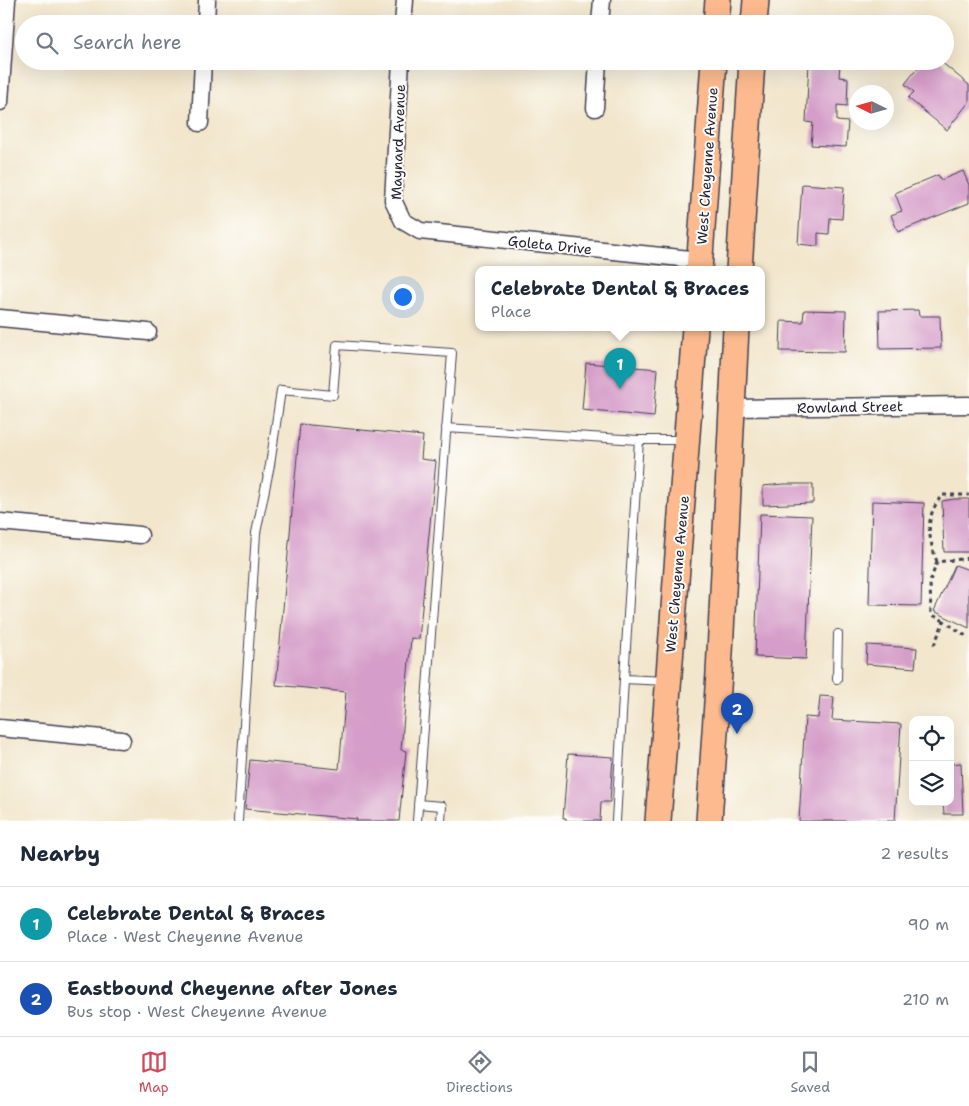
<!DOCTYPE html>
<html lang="en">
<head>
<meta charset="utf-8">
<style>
	body { margin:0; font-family:"Shantell Sans",sans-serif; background:#f6f6f7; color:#1f2937 }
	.controls { position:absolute; right:15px; bottom:15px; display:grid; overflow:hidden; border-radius:10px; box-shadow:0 5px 20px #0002 }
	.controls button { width:45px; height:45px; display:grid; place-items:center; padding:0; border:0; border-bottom:1px solid #e0e1e3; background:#fff; color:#1f2937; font:25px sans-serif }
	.compass { position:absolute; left:849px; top:85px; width:45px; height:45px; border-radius:50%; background:#fff; box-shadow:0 5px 20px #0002; rotate:275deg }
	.you { position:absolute; left:402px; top:296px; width:18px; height:18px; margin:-12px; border:4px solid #fff; border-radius:50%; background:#1a73e8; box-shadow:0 0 0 8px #1a73e833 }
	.badge { display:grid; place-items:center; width:32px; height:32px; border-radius:50%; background:#d1495b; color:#fff; font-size:16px; font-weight:700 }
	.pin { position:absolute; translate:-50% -41px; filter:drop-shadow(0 1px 2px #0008) }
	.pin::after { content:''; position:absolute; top:26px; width:18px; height:15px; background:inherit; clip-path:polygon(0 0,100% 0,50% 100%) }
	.popup { position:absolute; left:475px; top:266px; width:290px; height:65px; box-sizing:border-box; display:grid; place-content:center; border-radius:10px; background:#fff; filter:drop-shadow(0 1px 4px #0005); font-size:16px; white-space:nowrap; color:#747a83 }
	.popup b { font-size:19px; color:#1f2937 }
	.popup::after { content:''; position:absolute; left:50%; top:100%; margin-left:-10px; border:10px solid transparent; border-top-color:#fff }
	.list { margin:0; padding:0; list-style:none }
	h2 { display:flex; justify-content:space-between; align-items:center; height:65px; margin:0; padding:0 20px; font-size:21px }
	h2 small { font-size:16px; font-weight:400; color:#747a83 }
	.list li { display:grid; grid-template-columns:32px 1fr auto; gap:15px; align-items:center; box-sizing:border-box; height:75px; padding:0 20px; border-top:1px solid #e0e1e3 }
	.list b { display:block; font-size:19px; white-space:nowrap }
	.list p { margin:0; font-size:16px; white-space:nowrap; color:#747a83 }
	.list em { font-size:16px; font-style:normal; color:#747a83 }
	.icon { flex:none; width:28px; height:28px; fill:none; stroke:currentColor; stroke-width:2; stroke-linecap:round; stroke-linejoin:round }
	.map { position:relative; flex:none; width:969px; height:821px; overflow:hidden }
	.search { position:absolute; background:#fff; box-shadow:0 5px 20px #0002; left:15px; right:15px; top:15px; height:55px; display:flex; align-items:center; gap:12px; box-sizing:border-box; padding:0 18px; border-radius:28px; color:#747a83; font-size:19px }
	.sheet { height:215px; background:#fff }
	nav { display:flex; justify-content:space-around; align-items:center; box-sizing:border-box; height:70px; border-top:1px solid #e0e1e3; background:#fff; font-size:14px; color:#747a83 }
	nav a { display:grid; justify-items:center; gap:2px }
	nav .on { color:#d1495b }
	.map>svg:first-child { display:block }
</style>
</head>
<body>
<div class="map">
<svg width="969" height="821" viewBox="0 0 969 821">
	<rect width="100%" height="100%" fill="#fdfcf7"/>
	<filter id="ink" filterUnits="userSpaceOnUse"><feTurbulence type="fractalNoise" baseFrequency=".02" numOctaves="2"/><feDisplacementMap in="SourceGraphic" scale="10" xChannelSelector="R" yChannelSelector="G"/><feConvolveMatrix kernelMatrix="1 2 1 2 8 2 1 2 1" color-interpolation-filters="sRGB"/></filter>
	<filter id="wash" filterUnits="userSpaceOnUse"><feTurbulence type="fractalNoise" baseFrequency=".0096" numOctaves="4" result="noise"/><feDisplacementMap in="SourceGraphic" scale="20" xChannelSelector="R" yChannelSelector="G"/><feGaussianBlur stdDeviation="1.12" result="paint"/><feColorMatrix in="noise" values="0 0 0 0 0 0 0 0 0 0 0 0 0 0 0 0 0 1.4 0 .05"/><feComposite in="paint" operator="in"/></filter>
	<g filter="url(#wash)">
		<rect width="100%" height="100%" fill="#f2e6cc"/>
		<g id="blocks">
			<path fill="#d59dc9" d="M923,61H940L969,85V102L947,130L908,98L914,92L905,84Z
				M809,62L840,64L839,77L848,78L847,106L837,105V121L848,122L846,147L811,145L813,123L806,122Z
				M963,171L969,185V203L898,232L891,215L902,211L895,193L938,175L941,180Z
				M802,184L844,187L842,219L830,218L829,234L818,233V246L798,244Z
				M804,310L846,311L845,352L780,351L781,321L803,322Z
				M918,310L919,316H940L941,348L880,349L879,311Z
				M586,363L658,369L654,417L582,410Z
				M300,424L423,436L421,459L436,461L419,639L411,638L401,750L406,751L399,821H356L357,819L245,809L250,760L339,769L346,692L276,685Z
				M784,484H813V503L763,505V486Z
				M954,499H969V552H944L942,501Z
				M872,501L924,503L921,606L869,605Z
				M760,514L812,516L806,659L755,657Z
				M955,565L969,570V628L934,611Z
				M867,645L917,648L915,668L866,664Z
				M820,696L834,697L832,720L901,724L895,821H799L805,717L818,718Z
				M568,754L613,757L610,802H601L600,821H566V818H563Z
				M961,763L963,814H944L943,802H950V764Z"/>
		</g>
	</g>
	<g filter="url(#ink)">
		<use href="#blocks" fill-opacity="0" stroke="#413f51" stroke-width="1"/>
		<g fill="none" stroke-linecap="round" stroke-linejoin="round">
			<g stroke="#413f51" stroke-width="10">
				<path id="service" d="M446,428L639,440H684
					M624,679L639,440
					M837,679L838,634
					M418,804L442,806L441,821
					M238,821L256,533L270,465L281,390L333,395L337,345L452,353L417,821
					M616,821L624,679L666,681"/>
			</g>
			<g stroke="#413f51" stroke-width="19">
				<path id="minor" d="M206,24L207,0
					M403,24L405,0
					M600,24L602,0
					M401,61L393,200L403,221L420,231L700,260
					M0,102L7,0
					M595,108L598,61
					M200,123L203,61
					M0,318L148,332
					M731,408L969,405
					M0,522L140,535
					M0,728L122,740"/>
			</g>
			<g stroke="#413f51" stroke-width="28">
				<path id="primary" d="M716,24L718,0
					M754,24L756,0
					M699,270L714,61
					M739,270L752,61
					M658,821L695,328
					M709,821L719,673L736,328"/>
			</g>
			<path stroke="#413f51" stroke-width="3" stroke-dasharray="4 4" stroke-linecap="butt" d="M937,562C928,535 924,519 942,495H969
				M944,621L931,614L930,582L937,562L969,558
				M934,645L944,621L969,638"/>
			<use href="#service" stroke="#fff" stroke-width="8"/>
			<use href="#minor" stroke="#fff" stroke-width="16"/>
			<use href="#primary" stroke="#fcba8e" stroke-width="25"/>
		</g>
	</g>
	<g text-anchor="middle" stroke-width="4" stroke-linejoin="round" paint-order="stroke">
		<g font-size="14" fill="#22223b" stroke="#fdfcf7">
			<text transform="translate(398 142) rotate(-88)" y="5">Maynard Avenue</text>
			<text transform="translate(707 166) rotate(-86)" y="5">West Cheyenne Avenue</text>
			<text transform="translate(550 245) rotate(6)" y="5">Goleta Drive</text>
			<text transform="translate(850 407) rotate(-1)" y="5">Rowland Street</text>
			<text transform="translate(677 574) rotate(-85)" y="5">West Cheyenne Avenue</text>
		</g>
	</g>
</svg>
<div class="controls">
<button><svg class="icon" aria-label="locate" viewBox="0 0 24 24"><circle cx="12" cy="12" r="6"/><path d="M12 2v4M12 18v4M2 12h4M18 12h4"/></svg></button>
<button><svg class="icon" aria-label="layers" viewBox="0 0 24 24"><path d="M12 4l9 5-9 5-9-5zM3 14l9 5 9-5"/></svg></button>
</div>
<svg class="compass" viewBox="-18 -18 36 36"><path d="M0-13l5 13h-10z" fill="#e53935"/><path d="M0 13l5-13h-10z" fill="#747a83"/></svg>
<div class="you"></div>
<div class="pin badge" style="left:620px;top:389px;background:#0f9aa8">1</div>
<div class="popup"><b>Celebrate Dental &amp; Braces</b>Place</div>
<div class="pin badge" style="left:737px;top:734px;background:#1a4fb4">2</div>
<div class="search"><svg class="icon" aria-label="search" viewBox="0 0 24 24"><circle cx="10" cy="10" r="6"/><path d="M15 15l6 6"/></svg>Search here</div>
</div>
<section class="sheet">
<h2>Nearby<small>2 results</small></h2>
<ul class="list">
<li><span class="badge" style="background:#0f9aa8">1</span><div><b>Celebrate Dental &amp; Braces</b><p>Place · West Cheyenne Avenue</p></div><em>90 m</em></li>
<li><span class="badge" style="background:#1a4fb4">2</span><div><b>Eastbound Cheyenne after Jones</b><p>Bus stop · West Cheyenne Avenue</p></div><em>210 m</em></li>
</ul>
</section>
<nav>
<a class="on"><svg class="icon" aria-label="map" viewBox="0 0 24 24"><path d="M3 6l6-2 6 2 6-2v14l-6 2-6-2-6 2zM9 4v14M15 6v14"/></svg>Map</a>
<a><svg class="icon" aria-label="directions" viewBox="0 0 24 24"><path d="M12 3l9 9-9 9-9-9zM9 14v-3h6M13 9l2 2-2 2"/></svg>Directions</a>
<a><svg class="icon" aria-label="saved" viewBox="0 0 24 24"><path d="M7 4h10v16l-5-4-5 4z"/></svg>Saved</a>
</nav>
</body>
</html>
